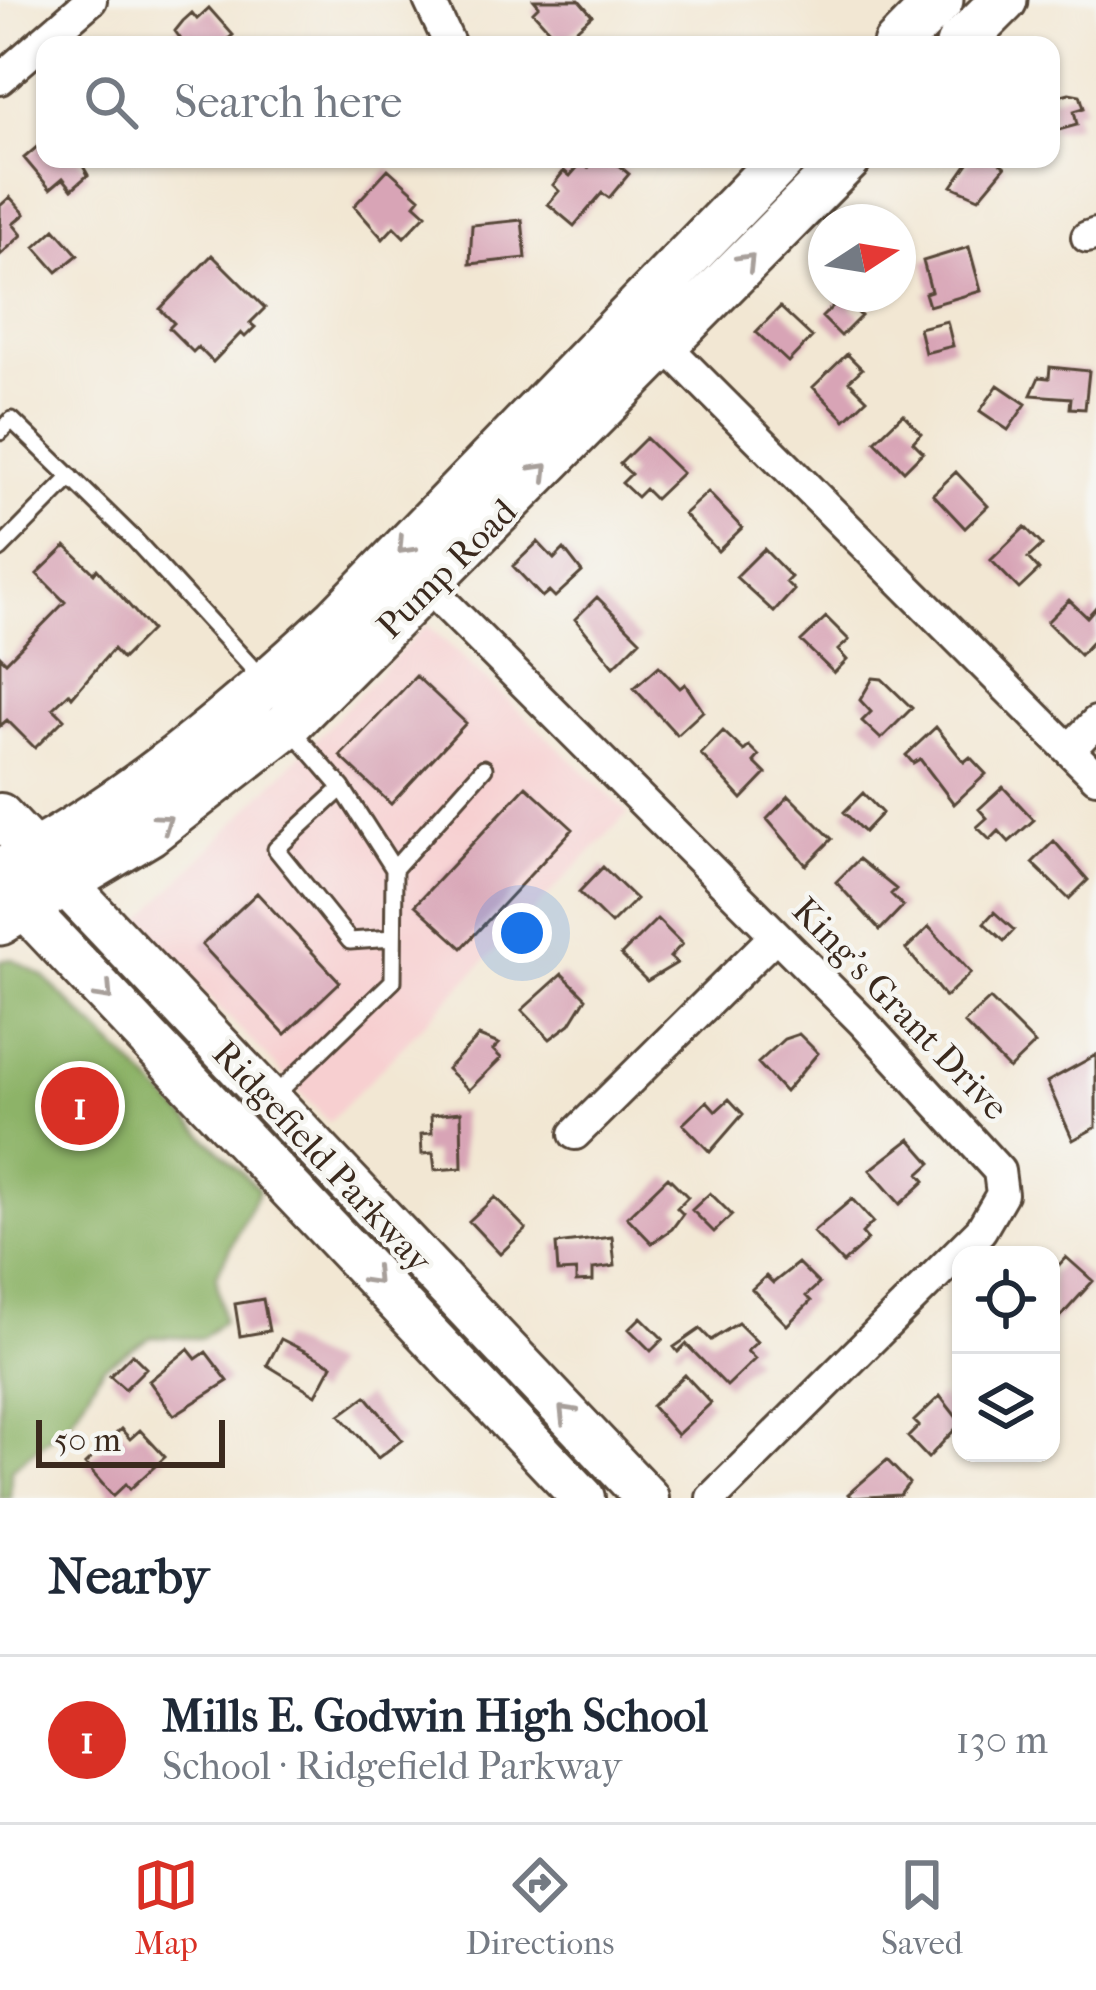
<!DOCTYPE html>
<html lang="en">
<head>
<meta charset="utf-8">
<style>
	body { margin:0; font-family:"IM FELL French Canon",serif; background:#f2f2f3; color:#1f2937 }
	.controls { position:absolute; right:36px; bottom:36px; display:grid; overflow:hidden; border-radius:24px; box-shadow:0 3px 9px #0004 }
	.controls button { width:108px; height:108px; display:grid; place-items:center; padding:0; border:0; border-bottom:3px solid #e0e1e3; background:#fff; color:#1f2937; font:60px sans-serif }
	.compass { position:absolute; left:808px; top:204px; width:108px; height:108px; border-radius:50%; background:#fff; box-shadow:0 3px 9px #0004; rotate:78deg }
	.scale { position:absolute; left:36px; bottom:30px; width:189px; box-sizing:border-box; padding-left:12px; border:6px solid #3b2a1e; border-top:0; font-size:33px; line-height:42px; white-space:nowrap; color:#3b2a1e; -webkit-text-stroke:9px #f6f6f2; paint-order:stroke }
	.you { position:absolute; left:522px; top:933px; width:42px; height:42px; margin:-30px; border:9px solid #fff; border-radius:50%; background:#1a73e8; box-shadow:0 0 0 18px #1a73e833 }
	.badge { display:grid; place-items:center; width:78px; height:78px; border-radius:50%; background:#d93025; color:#fff; font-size:39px; font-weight:700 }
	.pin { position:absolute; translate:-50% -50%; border:6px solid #fff; box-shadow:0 3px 12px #0006 }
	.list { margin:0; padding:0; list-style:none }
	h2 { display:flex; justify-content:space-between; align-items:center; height:156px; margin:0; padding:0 48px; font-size:51px }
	h2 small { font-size:39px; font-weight:400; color:#747a83 }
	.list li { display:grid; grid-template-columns:78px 1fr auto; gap:36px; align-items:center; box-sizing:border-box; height:168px; padding:0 48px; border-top:3px solid #e0e1e3 }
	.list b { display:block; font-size:45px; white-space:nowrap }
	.list p { margin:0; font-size:39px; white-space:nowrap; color:#747a83 }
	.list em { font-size:39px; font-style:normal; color:#747a83 }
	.icon { flex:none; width:66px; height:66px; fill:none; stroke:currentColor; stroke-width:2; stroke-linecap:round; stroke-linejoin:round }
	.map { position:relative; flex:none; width:1096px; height:1498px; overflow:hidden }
	.search { position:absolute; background:#fff; box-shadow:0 3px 9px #0004; left:36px; right:36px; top:36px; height:132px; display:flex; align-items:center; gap:30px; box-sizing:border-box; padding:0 42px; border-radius:24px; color:#747a83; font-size:45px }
	.sheet { height:324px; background:#fff }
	nav { display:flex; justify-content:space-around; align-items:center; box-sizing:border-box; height:168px; border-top:3px solid #e0e1e3; background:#fff; font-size:33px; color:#747a83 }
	nav a { display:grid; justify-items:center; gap:6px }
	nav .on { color:#d93025 }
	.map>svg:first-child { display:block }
</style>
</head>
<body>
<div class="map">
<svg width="1096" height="1498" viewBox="0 0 1096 1498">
	<rect width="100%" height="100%" fill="#f6f6f2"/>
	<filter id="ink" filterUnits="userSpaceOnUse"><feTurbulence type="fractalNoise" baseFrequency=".00833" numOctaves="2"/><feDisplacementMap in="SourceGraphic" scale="24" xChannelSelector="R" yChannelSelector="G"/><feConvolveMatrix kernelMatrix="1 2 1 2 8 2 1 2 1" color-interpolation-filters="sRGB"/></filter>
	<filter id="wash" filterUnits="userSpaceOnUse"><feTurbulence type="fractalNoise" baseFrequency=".004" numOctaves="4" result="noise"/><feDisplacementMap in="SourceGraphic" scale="48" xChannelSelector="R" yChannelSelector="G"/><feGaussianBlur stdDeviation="2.7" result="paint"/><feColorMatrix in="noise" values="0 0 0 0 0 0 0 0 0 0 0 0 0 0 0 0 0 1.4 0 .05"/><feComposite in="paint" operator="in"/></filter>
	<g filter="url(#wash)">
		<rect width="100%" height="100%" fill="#f2e7d3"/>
		<path fill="#f7cfd0" d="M427,624L628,813L329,1122L138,923Z"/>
		<path fill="#8db368" stroke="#646e43" stroke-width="3" d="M12,959L43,976L259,1190L216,1276L223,1321L202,1338L151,1337L103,1367L71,1420L11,1469L10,1498H0V961Z"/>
		<g id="blocks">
			<path fill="#d8a4b6" d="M534,0H579L592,15L561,43L533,12L539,6Z
				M209,8L233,35L221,45H172L180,38L175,31L183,21L192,13L197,19Z
				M1069,93L1080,95L1084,108L1074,111L1077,125L1051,132V98Z
				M45,140V159H79L88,175L72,189L63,178L50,189L24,158Z
				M596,159H611L629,174L609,198L602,193L574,226L548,204L559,191L553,185L564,171L570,176L582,162L588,168Z
				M971,159H995L1005,167L979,198L952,186Z
				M388,169L420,198L415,204L426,214L404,237L394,227L383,239L354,206Z
				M10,197L25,214L13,224L22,235L0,255V206Z
				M522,220L526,258L470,264L472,225Z
				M55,229L78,255L57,272L35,247Z
				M969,247L981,291L929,306L925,293L931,291L923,261Z
				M212,255L265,308L250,323L255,327L245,337L241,333L213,362L198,347L193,352L169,328L174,323L160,309Z
				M842,297L861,316L841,336L822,317Z
				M780,307L812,337L788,362L756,332Z
				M947,321L953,346L925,353L919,328Z
				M847,354L862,369L849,381L867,399L845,420L813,387Z
				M1050,367L1089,371L1085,409L1070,408L1071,398L1031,395L1039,377L1049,378Z
				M998,385L1026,404L1008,430L980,411Z
				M903,414L921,433L913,442L923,452L904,471L875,441Z
				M646,438L682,473L655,499L645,489L637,497L622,483L631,474L620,464Z
				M956,472L988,506L965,528L933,494Z
				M708,492L742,528L718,551L684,514Z
				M1025,527L1042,545L1028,558L1039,570L1019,589L991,560Z
				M538,542L554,559L564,549L582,572L555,597L549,591L542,597L513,566Z
				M66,546L94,573L97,569L151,630L122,659L113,649L72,697L69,693L53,708L64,719L35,748L7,720L0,726V656L6,662L65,602L37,574Z
				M764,549L791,577L786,582L794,590L774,612L736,577Z
				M597,597L640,640L614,666L575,619Z
				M1069,600L1087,617L1096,607V638L1080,655L1047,622Z
				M826,617L849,640L838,650L847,660L834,673L801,641Z
				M659,666L680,688L685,684L703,711L677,735L634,688Z
				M416,676L466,723L391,804L340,756Z
				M873,678L882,679L912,708L881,739L862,721L871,712L860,700Z
				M936,727L964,762L970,757L986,774L954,804L920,759L913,763L906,755Z
				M723,731L744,751L749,746L759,756L754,762L766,774L742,799L701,754Z
				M526,786L573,829L462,948L415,905Z
				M1003,787L1034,820L1009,842L999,831L990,840L977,827L987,818L979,809Z
				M863,793L882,813L864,832L844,812Z
				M789,796L832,839L806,865L767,819Z
				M1054,841L1088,880L1069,899L1032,863Z
				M859,859L896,889L891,894L903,906L880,930L836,882Z
				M603,867L636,899L611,924L579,892Z
				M257,893L340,982L285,1034L202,945Z
				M994,912L1014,930L1004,941L984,923Z
				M657,919L682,944L670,957L677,963L647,981L621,955Z
				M929,927L971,973L945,997L906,949Z
				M562,974L586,998L570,1024L550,1039L522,1010Z
				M990,999L1035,1044L1009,1069L964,1023Z
				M799,1034L818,1053L785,1092L758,1063L784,1039Z
				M479,1036L499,1044L493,1050L501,1058L469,1090L447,1069Z
				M1096,1055V1127L1073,1140L1047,1082Z
				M729,1099L743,1114L710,1152L683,1124L707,1101L716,1111Z
				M461,1112L462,1168L435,1170L433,1153L422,1154L421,1134L432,1133L431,1115Z
				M910,1139L931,1163L919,1174L925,1181L900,1204L870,1170Z
				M668,1177L688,1197L677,1208L683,1214L672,1229L652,1243L627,1217Z
				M710,1193L732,1215L714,1232L692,1210Z
				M495,1197L526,1229L500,1254L469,1221Z
				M852,1199L873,1222L862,1233L868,1240L843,1263L813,1232Z
				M612,1237L615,1266L593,1269V1281L576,1282V1271L558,1272L556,1244Z
				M1066,1257L1093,1281L1053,1325L1051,1274Z
				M798,1263L819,1284L806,1296L811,1301L787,1325L752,1289L766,1276L773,1283Z
				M263,1299L269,1331L240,1336L235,1304Z
				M641,1317L663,1339L651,1351L629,1329Z
				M738,1323L757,1342L747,1351L755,1359L727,1386L686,1344L678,1352L674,1347L700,1329L711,1340Z
				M281,1339L332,1365L316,1395L267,1365Z
				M188,1349L196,1359L206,1352L228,1381L174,1415L149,1381Z
				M132,1354L146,1368L125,1389L110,1376Z
				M685,1375L711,1403L677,1435L652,1406Z
				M366,1396L402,1440L378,1458L340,1415Z
				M940,1396L961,1423L928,1458L908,1437L919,1426L914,1421Z
				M121,1429L130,1439L140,1430L165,1457L130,1489L126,1484L113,1496L85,1464Z
				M887,1460L909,1483L900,1495L852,1498L848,1494Z"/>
		</g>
	</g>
	<g filter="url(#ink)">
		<use href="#blocks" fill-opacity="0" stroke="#564639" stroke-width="3"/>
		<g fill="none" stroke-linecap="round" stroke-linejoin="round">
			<g stroke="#564639" stroke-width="21">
				<path id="lane" d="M0,432L12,420L135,540L265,682
					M0,549L71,477
					M342,788L276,849L350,941L393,938
					M394,869L484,768
					M272,1098L393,981L394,869L342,788L290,728"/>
			</g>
			<g stroke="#564639" stroke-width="36">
				<path id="street" d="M429,0L450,45
					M0,79L91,0
					M1087,237L1096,234
					M653,333L1096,777
					M428,587L863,1022L999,1171L1002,1194L981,1230L712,1498
					M1069,750L1096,722
					M575,1134L776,935"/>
			</g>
			<g stroke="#564639" stroke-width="48">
				<path id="secondary" d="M0,815L647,1498
					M1,883L583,1498"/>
			</g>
			<g stroke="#564639" stroke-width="51">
				<path id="primary" d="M896,45L940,0
					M959,45L1004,0
					M0,871C126,807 234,715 337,619L782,159
					M0,922L149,833L287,725L848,159"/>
			</g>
			<use href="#lane" stroke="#fff" stroke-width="15"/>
			<use href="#street" stroke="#fff" stroke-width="30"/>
			<use href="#secondary" stroke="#fff" stroke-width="42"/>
			<use href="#primary" stroke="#fff" stroke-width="45"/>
		</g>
		<defs><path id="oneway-chevron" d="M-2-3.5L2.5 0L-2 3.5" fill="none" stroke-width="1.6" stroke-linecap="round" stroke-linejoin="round" transform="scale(3)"/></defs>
		<g stroke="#a79f9a">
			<use href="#oneway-chevron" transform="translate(747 261) rotate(-46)"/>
			<use href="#oneway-chevron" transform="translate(541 471) rotate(-46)"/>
			<use href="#oneway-chevron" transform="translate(405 546) rotate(133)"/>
			<use href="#oneway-chevron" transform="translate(164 822) rotate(-35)"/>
			<use href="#oneway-chevron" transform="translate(105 993) rotate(47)"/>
			<use href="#oneway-chevron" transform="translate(373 1277) rotate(47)"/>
			<use href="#oneway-chevron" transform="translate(566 1413) rotate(-134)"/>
		</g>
	</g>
	<g text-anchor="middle" stroke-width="9" stroke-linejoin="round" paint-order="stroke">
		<g font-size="36" fill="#3b2a1e" stroke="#f6f6f2">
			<text transform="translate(446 568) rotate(-45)" y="13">Pump Road</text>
			<text transform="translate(901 1008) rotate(46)" y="13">King's Grant Drive</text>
			<text transform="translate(323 1156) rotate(47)" y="13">Ridgefield Parkway</text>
		</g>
	</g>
</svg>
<div class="controls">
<button><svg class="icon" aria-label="locate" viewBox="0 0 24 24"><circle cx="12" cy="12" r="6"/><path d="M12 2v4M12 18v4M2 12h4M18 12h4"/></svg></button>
<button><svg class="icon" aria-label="layers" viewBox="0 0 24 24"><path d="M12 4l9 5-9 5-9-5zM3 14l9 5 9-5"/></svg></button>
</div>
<svg class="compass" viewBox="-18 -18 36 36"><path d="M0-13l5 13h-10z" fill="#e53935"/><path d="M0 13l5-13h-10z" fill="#747a83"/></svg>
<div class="scale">50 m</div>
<div class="you"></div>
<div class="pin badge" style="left:80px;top:1106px">1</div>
<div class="search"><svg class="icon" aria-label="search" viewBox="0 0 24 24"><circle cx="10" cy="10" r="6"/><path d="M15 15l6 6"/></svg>Search here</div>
</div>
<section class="sheet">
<h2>Nearby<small></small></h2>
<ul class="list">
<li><span class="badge">1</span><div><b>Mills E. Godwin High School</b><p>School · Ridgefield Parkway</p></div><em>130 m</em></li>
</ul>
</section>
<nav>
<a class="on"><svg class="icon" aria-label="map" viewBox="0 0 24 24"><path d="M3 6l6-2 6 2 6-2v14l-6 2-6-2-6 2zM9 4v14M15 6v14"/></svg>Map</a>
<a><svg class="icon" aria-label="directions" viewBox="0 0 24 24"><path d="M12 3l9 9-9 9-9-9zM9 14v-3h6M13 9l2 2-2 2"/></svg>Directions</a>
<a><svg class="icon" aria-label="saved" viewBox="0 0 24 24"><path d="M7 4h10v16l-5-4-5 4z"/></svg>Saved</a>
</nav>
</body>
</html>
